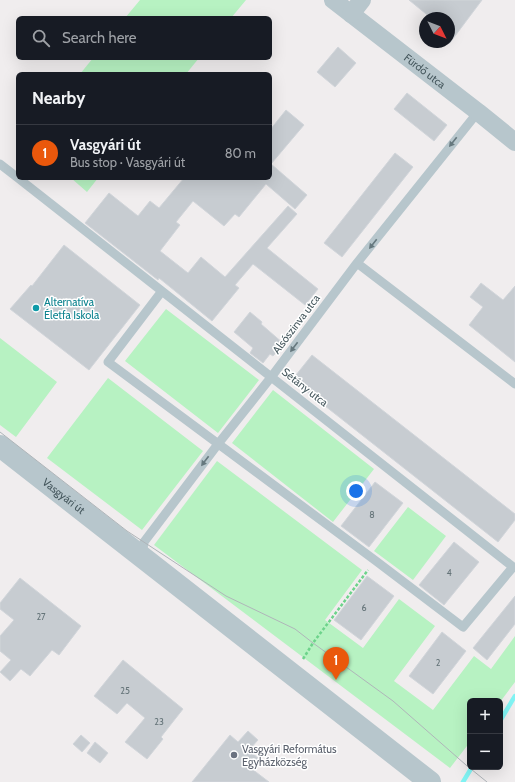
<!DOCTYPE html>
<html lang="en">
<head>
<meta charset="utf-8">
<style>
	body { margin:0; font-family:Cabin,sans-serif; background:#20242c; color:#f1f3f6 }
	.controls { position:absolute; right:12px; bottom:12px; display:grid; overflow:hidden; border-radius:6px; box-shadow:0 4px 16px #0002 }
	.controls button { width:36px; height:36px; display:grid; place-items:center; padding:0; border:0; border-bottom:1px solid #363941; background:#171b24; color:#f1f3f6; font:20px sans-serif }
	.compass { position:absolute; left:419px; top:12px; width:36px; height:36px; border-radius:50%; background:#171b24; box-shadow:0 4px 16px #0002; rotate:132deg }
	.you { position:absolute; left:356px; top:491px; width:14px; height:14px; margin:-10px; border:3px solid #fff; border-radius:50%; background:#1a73e8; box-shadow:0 0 0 6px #1a73e833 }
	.badge { display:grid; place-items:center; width:26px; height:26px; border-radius:50%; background:#ea580c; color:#fff; font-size:13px; font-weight:700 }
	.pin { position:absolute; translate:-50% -33px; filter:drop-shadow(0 1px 2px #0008) }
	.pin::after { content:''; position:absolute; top:21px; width:14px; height:12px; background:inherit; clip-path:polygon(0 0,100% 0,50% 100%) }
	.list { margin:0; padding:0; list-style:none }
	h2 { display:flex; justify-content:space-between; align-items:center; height:52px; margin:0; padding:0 16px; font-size:17px }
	h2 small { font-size:13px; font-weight:400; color:#9ea1a6 }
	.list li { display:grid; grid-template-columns:26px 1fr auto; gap:12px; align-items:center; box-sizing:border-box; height:56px; padding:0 16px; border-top:1px solid #363941 }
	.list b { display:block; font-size:15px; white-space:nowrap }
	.list p { margin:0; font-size:13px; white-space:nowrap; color:#9ea1a6 }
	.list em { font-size:13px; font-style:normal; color:#9ea1a6 }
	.icon { flex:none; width:22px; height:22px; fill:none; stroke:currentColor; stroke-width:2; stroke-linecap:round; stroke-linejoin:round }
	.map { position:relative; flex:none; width:515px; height:782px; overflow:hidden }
	.search { position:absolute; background:#171b24; box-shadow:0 4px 16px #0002; left:16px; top:16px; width:256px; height:44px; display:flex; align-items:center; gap:10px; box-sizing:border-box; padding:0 14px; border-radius:6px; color:#9ea1a6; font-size:15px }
	.panel { position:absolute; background:#171b24; box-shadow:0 4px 16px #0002; left:16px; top:72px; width:256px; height:108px; border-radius:6px }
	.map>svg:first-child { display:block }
</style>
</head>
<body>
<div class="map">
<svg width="515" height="782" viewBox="0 0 515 782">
	<rect width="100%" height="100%" fill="#f0edee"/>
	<path fill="#b7f2c2" d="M140,0H246L231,18H125Z
		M93,58H199L186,74H80Z
		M71,178H98L87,192Z
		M166,309L259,380L218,433L125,361Z
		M0,338L57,382L16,437L0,425Z
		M108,378L203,451L142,530L47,458Z
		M273,390L374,469L333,522L232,443Z
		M217,461L362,570L325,620L363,648L399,599L435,626L394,681L433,710L474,656L491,669L515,636V682L500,702L470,701V742L450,768L154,545Z
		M408,507L446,536L413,580L374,551Z"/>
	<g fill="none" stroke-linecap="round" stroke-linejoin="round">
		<path stroke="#81f3f3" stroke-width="4.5" d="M500,721L515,696
			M463,782L472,767"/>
	</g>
	<path fill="#c7ccd1" stroke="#d1d5da" d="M409,0H482L449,44V18H431Z
		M338,47L356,63L335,87L317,72Z
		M407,93L447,125L434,141L394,109Z
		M286,110L304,125L271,164L307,195L295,209L266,184L239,217L235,214L224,226L193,201L176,222L180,225L160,251L188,273L201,257L225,277L288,206L297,214L267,248L318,289L305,305L253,264L235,285L239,288L212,321L159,278L158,280L85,223L109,193L138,216L150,201L159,208L184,178H270V130Z
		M395,153L413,167L342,257L324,243Z
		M64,245L140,305L89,370L10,309L31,285L32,286Z
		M481,283L503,300L515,286V362L469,325L483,307L470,297Z
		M250,312L262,322L261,324L284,344L273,356L270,354L263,363L250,353L253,348L234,332Z
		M312,355L515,514V520L498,542L292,380Z
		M375,482L403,503L369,547L341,526Z
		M454,542L479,562L444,605L419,585Z
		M367,576L394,596L361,640L334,620Z
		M20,578L81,626L59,655L52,650L30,676L21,669L10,681L0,672L11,660L0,651V636L14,620L0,609V603Z
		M515,596V624L487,660L473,648Z
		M442,632L466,651L433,694L409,676Z
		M123,660L183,709L161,737L163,739L147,759L125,742L145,718L127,703L117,714L94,696Z
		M248,731L258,740L249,750L260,760L252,769L269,782H192L230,735L238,742Z
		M81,735L90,743L82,752L73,744Z
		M95,742L108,753L100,763L87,753Z"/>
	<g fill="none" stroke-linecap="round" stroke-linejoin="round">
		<path stroke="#6dd38b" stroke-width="2.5" stroke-dasharray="3 2" stroke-linecap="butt" d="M303,659L313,643L368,570"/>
		<path stroke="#b7c6cc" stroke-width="9" d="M0,164L18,178
			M18,178L513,567L463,627L376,561L108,362L162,291
			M357,263L515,384
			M142,556L144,542L218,444L272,376L357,263L478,112"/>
		<g stroke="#b7c6cc" stroke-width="18">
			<path id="s1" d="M333,0L478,112L515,142"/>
			<path d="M351,14L362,0"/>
		</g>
		<path stroke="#b7c6cc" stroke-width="22" id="s2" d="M0,446L430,782"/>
		<path stroke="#afb5b9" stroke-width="1" d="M0,432L127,531L226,596L295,629L313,643L393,701L466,765L487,782"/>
	</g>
	<defs><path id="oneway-solid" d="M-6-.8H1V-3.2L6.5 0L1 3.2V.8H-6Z"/></defs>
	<g fill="#66787e">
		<use href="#oneway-solid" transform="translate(453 142) rotate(128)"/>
		<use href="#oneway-solid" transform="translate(373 244) rotate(128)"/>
		<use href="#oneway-solid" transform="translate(294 347) rotate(127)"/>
		<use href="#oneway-solid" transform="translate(205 461) rotate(127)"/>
	</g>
	<circle fill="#0f9aa8" stroke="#fff" stroke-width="1.5" cx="36" cy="308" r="4"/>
	<circle fill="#6b7280" stroke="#fff" stroke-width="1.5" cx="234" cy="755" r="4"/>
	<g text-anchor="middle" stroke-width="3" stroke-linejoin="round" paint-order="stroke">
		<g font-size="9" fill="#657479">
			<text x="372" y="518">8</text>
			<text x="449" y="576">4</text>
			<text x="364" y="611">6</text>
			<text x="41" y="620">27</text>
			<text x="438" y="666">2</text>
			<text x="125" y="694">25</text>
			<text x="159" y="725">23</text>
		</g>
		<g font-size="11" fill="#44565c" stroke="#fff">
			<text dy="4" stroke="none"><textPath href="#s1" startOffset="116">Fürdő utca</textPath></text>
			<text transform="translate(296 324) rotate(-53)" y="4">Alsószinva utca</text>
			<text transform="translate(305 387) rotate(38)" y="4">Sétány utca</text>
			<text dy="4" stroke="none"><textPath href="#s2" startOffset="81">Vasgyári út</textPath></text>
		</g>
		<g font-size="11" fill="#0d838f" stroke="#fff" text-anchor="start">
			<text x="44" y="306">Alternatíva<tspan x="44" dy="13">Életfa Iskola</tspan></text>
		</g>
		<g font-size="11" fill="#5b616d" stroke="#fff" text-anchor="start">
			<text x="242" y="753">Vasgyári Református<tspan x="242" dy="13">Egyházközség</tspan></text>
		</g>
	</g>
</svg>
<div class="controls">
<button>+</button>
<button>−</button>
</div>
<svg class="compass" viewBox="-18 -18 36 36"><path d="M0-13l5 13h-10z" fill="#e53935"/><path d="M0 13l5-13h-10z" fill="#9ea1a6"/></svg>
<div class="you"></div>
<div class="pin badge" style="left:336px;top:680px">1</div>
<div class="search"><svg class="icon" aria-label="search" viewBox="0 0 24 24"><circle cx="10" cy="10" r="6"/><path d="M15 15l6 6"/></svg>Search here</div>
<section class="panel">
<h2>Nearby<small></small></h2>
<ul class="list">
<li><span class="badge">1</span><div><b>Vasgyári út</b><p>Bus stop · Vasgyári út</p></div><em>80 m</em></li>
</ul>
</section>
</div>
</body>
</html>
